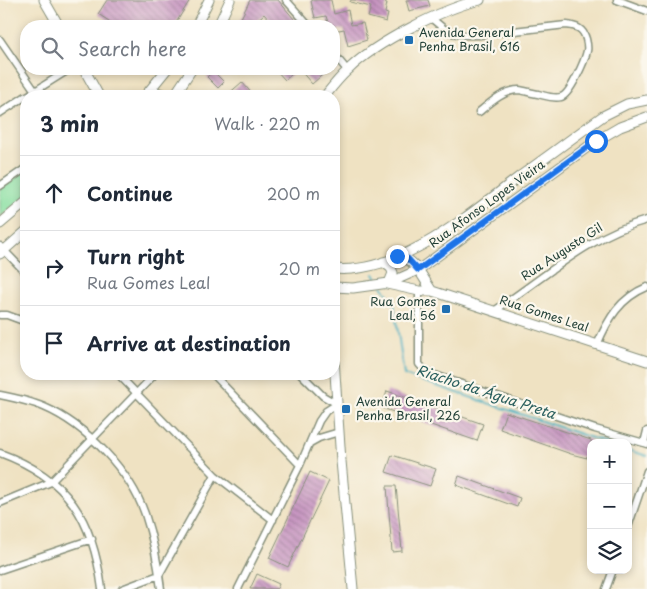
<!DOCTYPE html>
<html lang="en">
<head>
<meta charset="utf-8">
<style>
	body { margin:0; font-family:"Playpen Sans",sans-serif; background:#f6f6f7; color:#1f2937 }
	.controls { position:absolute; right:15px; bottom:15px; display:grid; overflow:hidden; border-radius:10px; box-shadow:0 2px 8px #0003 }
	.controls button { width:45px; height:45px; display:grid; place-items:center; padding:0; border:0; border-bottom:1px solid #e0e1e3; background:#fff; color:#1f2937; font:25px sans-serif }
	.stop { position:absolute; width:15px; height:15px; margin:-11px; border:4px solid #1a73e8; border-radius:50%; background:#fff }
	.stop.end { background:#1a73e8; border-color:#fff; box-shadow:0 1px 5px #0008 }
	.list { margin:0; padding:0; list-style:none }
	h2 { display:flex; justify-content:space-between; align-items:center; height:65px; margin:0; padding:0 20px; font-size:21px }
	h2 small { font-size:16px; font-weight:400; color:#747a83 }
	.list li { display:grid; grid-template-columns:32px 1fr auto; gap:15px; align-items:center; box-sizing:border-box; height:75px; padding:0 20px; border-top:1px solid #e0e1e3 }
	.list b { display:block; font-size:19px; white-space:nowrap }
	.list p { margin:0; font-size:16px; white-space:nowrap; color:#747a83 }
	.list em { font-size:16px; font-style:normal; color:#747a83 }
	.icon { flex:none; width:28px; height:28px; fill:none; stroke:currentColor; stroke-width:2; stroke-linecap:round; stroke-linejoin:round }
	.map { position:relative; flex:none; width:647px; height:589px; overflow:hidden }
	.search { position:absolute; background:#fff; box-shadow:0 2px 8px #0003; left:20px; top:20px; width:320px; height:55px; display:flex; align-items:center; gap:12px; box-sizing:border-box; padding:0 18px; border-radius:20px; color:#747a83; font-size:19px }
	.panel { position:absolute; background:#fff; box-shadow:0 2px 8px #0003; left:20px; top:90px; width:320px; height:290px; border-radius:20px }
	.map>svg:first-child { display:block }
</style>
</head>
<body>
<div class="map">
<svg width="647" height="589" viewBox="0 0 647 589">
	<defs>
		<pattern id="building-back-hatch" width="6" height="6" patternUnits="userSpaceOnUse" patternTransform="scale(1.25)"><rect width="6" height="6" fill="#c592bf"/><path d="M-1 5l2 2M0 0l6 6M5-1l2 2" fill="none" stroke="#9f789c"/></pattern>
	</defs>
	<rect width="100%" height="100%" fill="#fbf7ec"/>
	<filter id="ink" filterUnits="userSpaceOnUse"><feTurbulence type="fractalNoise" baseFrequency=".02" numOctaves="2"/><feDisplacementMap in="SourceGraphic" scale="10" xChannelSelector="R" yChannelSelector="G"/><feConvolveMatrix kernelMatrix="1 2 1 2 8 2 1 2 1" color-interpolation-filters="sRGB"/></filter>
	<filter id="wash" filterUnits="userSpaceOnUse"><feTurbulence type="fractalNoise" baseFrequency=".0096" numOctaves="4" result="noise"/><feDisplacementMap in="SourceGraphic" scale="20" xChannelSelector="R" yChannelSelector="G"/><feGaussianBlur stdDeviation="1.12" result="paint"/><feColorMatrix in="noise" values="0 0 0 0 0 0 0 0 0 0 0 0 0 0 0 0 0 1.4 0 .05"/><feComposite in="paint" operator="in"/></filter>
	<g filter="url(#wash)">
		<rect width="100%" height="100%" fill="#efe2c2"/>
		<path fill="#88dfa2" stroke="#548e6b" d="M26,170V196L0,217V188Z"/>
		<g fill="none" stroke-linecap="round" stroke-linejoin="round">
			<path stroke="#42adc0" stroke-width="2" d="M374,274L379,282
				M382,286L394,304L404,375L607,443
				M628,450L647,456"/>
		</g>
		<g id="blocks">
			<path fill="url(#building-back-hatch)" d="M107,0H190L174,26H117L98,14Z
				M250,0H278L300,26H274L264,14L251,26H237Z
				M314,0H331L334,14L348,10L351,25L363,23L367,40L348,46L344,29L334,31V26H329L326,16L315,18L311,1Z
				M351,0H376L387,3L385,13L388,14L386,22L368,17L371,7L350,2Z
				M406,0H428L430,6L409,11Z
				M275,69H298L285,80Z
				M299,69H329L312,84Z
				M213,71L224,82L218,88L207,77Z
				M242,82L254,96H226Z
				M387,391L483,424L477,441L382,408Z
				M506,412L591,440V457L587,456V458L571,454L500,429Z
				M392,455L436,469L430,486L386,472Z
				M310,472L329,481L288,567L269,558Z
				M459,476L520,498L517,507L456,485Z
				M387,486H396L402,551L392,552Z
				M257,574L279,584L277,589H250Z"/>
		</g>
	</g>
	<g filter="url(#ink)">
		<use href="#blocks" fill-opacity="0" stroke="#87907b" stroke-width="1"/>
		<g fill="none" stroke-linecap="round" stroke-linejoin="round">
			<g stroke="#87907b" stroke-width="9">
				<path id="street" d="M286,0L309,26
					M617,0L647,11
					M431,18L443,28L452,33L464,35H479L566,25C576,26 583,28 586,39C587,43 588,47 587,51C585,60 570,95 561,97C553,99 546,96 538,94C532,93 525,91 519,90C504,90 490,103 479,112
					M0,40L35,91
					M334,54L347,70
					M27,96L70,69
					M0,113L26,96
					M0,186L26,168
					M0,246L26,273
					M419,291V364L426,372L595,429L644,443
					M494,311C543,279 589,235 647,220
					M0,315H7L26,322
					M597,345C608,319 620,298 647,287
					M118,374L215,475L273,520
					M213,374L300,465
					M0,395C15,398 30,401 44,407C86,425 130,471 145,514C153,538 158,564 161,589
					M647,431L644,443L647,444
					M310,443L319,438L339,432
					M0,453C68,478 93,519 102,589
					M0,503L51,482L155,374
					M628,527L647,471
					M0,570L92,539
					M122,589L159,575L215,475
					M238,589L300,465L319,421L326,411L337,404L323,396L301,374
					M606,589L613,570"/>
			</g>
			<g stroke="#87907b" stroke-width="11">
				<path id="secondary" d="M44,0L59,26
					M196,26L209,0
					M218,26L230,0
					M84,69L99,96
					M151,90L167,96
					M145,96L167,69
					M174,96L192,69
					M325,96C332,87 339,78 348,70C376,42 442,9 480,0
					M0,224L26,202
					M0,254L26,231
					M398,256C416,259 422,277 432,291
					M383,262L391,268L393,273L389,283
					M334,269C399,275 470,214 519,177C547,157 575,136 603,116L627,104L647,100
					M387,284L419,291H432L647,361
					M334,287L353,288L389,283L418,270L596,141L620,127L647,117
					M334,359L341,461L353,589"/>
			</g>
			<use href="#street" stroke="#fff" stroke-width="6"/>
			<use href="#secondary" stroke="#fff" stroke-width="9"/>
		</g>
	</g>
	<g fill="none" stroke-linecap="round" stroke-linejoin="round" filter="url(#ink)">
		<path stroke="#1a73e8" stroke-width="6" d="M397,256L408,259L418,270L596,141"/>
	</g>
	<g fill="#1f6fb2" stroke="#fbf7ec" stroke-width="2">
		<rect x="404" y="35" width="10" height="10" rx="2.5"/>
		<rect x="441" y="304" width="10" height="10" rx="2.5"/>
		<rect x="341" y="404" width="10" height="10" rx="2.5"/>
	</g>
	<g text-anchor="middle" stroke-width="4.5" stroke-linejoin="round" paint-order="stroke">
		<g font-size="12" fill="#1f3d34" stroke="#fbf7ec" text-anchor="start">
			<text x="419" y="37">Avenida General<tspan x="419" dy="14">Penha Brasil, 616</tspan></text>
			<text x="436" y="306" text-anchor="end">Rua Gomes<tspan x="436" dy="14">Leal, 56</tspan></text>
			<text x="356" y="406">Avenida General<tspan x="356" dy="14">Penha Brasil, 226</tspan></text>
		</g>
		<g font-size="12" fill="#1f3d34" stroke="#fbf7ec">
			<text transform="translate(487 204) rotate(-36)" y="4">Rua Afonso Lopes Vieira</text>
			<text transform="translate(562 252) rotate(-33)" y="4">Rua Augusto Gil</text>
			<text transform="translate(544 314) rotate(18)" y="4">Rua Gomes Leal</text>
		</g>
		<g font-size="14" font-style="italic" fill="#2a5f5e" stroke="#fbf7ec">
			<text transform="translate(486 392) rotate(18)" y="5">Riacho da Água Preta</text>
		</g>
	</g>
</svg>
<div class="controls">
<button>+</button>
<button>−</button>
<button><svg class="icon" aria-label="layers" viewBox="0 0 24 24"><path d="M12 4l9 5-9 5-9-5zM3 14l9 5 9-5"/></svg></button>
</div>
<div class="stop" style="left:596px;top:141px"></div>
<div class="stop end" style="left:397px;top:256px"></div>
<div class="search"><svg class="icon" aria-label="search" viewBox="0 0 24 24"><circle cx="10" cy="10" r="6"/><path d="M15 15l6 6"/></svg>Search here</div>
<section class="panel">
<h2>3 min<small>Walk · 220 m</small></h2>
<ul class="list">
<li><svg class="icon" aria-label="ahead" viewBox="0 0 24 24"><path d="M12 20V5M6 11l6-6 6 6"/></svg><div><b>Continue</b></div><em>200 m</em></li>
<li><svg class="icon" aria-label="right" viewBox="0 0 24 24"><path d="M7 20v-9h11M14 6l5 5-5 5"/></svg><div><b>Turn right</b><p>Rua Gomes Leal</p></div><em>20 m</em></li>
<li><svg class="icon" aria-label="arrive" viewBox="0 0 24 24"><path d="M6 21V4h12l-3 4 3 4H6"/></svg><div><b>Arrive at destination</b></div></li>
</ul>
</section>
</div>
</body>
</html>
